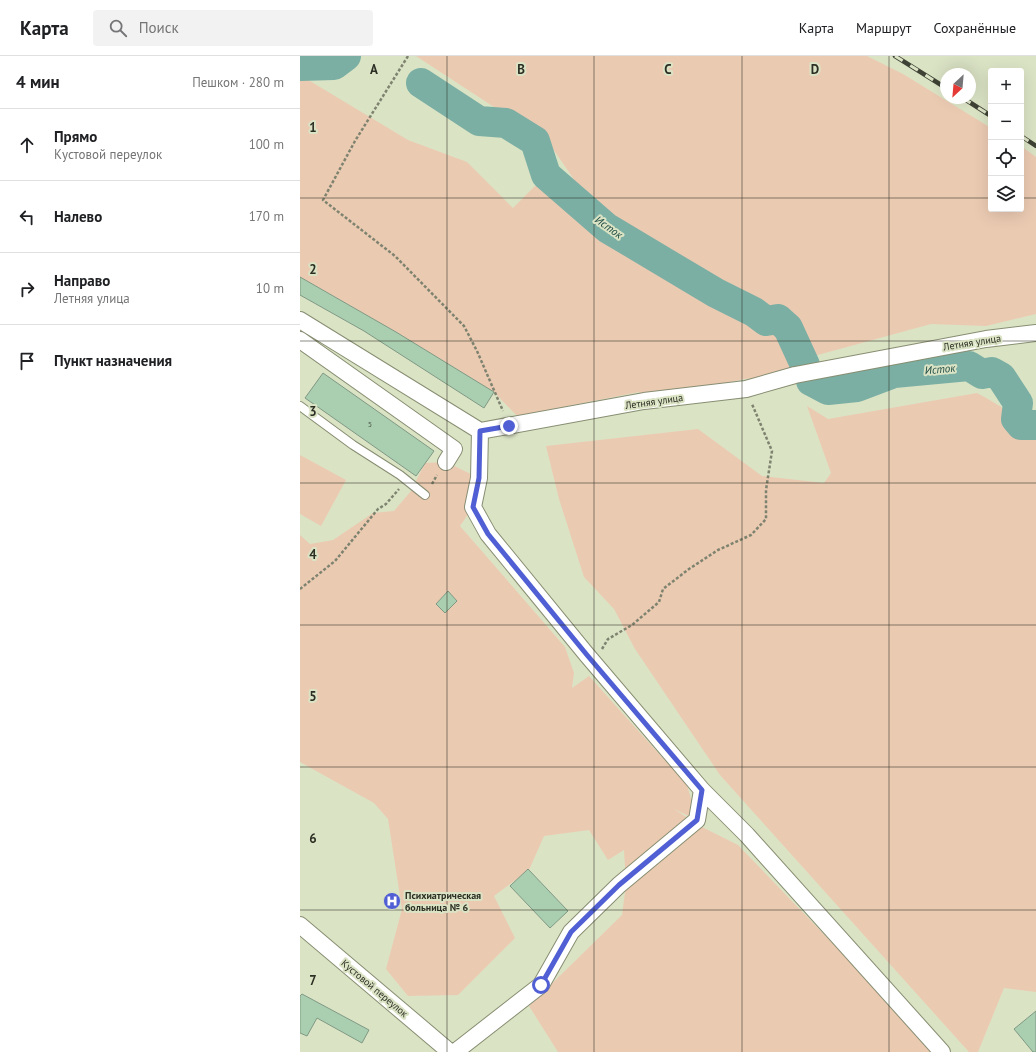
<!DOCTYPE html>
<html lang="ru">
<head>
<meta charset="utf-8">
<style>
	body { margin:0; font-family:"PT Sans",sans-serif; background:#f2f2f2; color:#202124 }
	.controls { position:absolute; right:12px; top:12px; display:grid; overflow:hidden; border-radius:4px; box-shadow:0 4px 16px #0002 }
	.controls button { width:36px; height:36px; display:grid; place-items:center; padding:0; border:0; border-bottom:1px solid #e0e0e0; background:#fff; color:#202124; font:20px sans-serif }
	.compass { position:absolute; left:640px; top:12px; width:36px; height:36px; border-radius:50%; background:#fff; box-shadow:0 4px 16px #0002; rotate:206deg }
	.stop { position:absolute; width:12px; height:12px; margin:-9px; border:3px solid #515fd5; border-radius:50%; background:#fff }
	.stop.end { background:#515fd5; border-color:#fff; box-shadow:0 1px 4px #0008 }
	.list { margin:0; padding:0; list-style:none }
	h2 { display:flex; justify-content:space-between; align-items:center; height:52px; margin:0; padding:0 16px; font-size:17px }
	h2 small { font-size:13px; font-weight:400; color:#757577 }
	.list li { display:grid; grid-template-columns:26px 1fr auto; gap:12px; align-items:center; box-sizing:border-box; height:72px; padding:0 16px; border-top:1px solid #e0e0e0 }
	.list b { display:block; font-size:15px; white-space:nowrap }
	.list p { margin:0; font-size:13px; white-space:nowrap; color:#757577 }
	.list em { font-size:13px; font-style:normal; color:#757577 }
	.icon { flex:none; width:22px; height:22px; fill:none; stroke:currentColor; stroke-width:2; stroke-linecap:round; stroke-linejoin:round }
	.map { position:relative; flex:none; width:736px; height:996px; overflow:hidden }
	header { display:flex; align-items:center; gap:24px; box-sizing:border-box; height:56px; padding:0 20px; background:#fff; border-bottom:1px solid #e0e0e0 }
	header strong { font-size:19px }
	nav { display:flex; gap:22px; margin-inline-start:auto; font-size:14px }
	.search { width:280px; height:36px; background:#f2f2f2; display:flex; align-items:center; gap:10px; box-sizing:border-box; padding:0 14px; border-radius:4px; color:#757577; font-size:15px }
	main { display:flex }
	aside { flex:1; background:#fff }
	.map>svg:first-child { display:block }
</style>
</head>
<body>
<header>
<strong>Карта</strong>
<div class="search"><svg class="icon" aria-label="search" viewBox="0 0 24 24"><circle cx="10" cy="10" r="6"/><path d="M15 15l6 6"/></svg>Поиск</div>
<nav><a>Карта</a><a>Маршрут</a><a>Сохранённые</a></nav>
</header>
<main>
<aside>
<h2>4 мин<small>Пешком · 280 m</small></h2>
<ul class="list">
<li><svg class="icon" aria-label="ahead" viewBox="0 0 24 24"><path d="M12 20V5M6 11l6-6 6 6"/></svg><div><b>Прямо</b><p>Кустовой переулок</p></div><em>100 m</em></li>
<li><svg class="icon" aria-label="left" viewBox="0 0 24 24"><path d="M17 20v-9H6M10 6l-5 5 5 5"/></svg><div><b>Налево</b></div><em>170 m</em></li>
<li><svg class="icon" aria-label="right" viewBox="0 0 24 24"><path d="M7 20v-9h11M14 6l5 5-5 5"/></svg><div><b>Направо</b><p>Летняя улица</p></div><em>10 m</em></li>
<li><svg class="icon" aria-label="arrive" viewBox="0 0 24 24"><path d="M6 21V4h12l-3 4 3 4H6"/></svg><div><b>Пункт назначения</b></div></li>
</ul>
</aside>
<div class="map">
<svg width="736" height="996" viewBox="0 0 736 996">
	<rect width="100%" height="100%" fill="#dbe3c5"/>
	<path fill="#ebcab2" d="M116,0H567L603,18L691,72V153H721V90L736,101V258L686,270L631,268L503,303L505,309L495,319L444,323L344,345L339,336L217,360L194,336L96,276L0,221V19L108,84L167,106L213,152L246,119L306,170L249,87Z
		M677,337C693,346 710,354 721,369H736V936L704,932L678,996H669L420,719L335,593L314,553L284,521L259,443L246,390L398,373L462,420L524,427L531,417L507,350L528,363Z
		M0,399L46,424L21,470L0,458Z
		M146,406L179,422L173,451L160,470L265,591L274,617L272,632L289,620L387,729L397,764L374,753L402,771L438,789L592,949L631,996H258L229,950L322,859L326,829L324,794L308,804L289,774L244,780L229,814L194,840L215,882L158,939L108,940L86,913L102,853L88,763L74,747L0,706V479L10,488L33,484L73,457L94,455L111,435L125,407Z"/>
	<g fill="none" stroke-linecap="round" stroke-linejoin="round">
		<path stroke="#7bafa4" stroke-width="30" d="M0,10L34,9L46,0
			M121,27L179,65L206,67L235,85L246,119L307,172L416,237L454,256L466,265L478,263L488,272L505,309
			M511,325L528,334L557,331L594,317L669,310L682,318L692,316L701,321L718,347L716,363L721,369H736"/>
	</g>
	<path fill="#aaceb0" stroke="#809984" d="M0,221L96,276L194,336L184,352L64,275L0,239Z
		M23,317L134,395L116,420L5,342Z
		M148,535L157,545L145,557L136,548Z
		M228,813L268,855L250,872L210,830Z
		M2,938L69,974L62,987L17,962L7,980L0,977V940Z
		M736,955V996H733L714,973Z"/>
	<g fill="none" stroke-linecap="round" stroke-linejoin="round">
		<g stroke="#878e72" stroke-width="10">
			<path id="lane" d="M0,350L53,389L100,419L125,439"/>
		</g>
		<g stroke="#878e72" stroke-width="18">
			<path id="street" d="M0,264L180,375L344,345L446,333L495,319L686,283L736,277
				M0,284L154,393L146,406
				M180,375L179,422L173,451L188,478L287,599L402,734L447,779L642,996
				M0,869L150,996
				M155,996L241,929L271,876L319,829L397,764L402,734"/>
		</g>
		<path stroke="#7e836f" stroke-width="2.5" stroke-dasharray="3 2" stroke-linecap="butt" d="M108,0L55,85L23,144L95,200L164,270L177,295L203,355
			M132,428L137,419
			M0,533L35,505L78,453L86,448L99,433
			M302,593L308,583L332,569L359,546L363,533L389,513L418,494L451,479L466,463V434L472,395L452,348"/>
		<use href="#lane" stroke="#fff" stroke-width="8"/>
		<use href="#street" stroke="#fff" stroke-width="16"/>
		<g stroke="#3e4234" stroke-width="4.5">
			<path id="rail" d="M595,0L646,32
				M663,42L691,60
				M721,80L736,90"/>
		</g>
		<use href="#rail" stroke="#dbe3c5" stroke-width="3" stroke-dasharray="9" stroke-linecap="butt"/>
	</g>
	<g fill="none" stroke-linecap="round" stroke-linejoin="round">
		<path stroke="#515fd5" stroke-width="5" d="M209,370L180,375L179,422L173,451L188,478L287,599L402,734L397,764L319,829L271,876L241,929"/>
	</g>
	<path fill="none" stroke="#2c2f23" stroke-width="1" stroke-opacity="0.55" d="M147,0V996M294,0V996M442,0V996M589,0V996M0,142H691M721,142H736M0,285H736M0,427H736M0,569H736M0,711H736M0,854H736"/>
	<defs>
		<g id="hospital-disc" transform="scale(0.9)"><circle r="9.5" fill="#515fd5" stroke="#dbe3c5"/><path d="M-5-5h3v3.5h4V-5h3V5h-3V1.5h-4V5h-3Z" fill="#fff"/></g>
	</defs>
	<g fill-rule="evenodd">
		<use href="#hospital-disc" x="92" y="845"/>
	</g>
	<g text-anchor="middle" stroke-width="4" stroke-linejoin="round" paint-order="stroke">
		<g font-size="8" fill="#4c5746">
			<text x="70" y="371">5</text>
		</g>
		<g font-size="10" fill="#2c2f23" stroke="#dbe3c5">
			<text transform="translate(672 286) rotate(-9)" y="4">Летняя улица</text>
			<text transform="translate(354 345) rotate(-8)" y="4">Летняя улица</text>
			<text transform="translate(75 932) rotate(40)" y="4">Кустовой переулок</text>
		</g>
		<g font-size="10" font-weight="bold" fill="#2c2f23" stroke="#dbe3c5" text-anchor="start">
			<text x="105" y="843">Психиатрическая<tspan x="105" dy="12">больница № 6</tspan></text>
		</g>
		<g font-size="11" font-style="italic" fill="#194740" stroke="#dbe3c5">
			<text transform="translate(309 171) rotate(35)" y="4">Исток</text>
			<text transform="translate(640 313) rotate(-5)" y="4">Исток</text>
		</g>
	</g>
	<g font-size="13" text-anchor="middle" font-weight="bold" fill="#2c2f23" stroke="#dbe3c5" stroke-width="4" stroke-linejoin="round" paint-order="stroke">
		<text x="74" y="18">A</text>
		<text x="221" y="18">B</text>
		<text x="368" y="18">C</text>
		<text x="515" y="18">D</text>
		<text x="13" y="76">1</text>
		<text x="13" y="218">2</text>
		<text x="13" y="360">3</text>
		<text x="13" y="503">4</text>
		<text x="13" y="645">5</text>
		<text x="13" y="787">6</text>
		<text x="13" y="929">7</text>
	</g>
</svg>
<div class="controls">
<button>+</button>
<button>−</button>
<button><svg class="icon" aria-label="locate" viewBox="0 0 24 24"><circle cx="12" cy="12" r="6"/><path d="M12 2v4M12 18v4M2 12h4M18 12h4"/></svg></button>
<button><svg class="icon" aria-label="layers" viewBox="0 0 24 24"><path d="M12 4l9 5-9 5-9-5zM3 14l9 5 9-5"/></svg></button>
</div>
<svg class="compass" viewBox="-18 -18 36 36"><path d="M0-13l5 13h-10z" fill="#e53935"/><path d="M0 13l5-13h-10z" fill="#757577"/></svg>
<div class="stop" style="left:241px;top:929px"></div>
<div class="stop end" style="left:209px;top:370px"></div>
</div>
</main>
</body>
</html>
